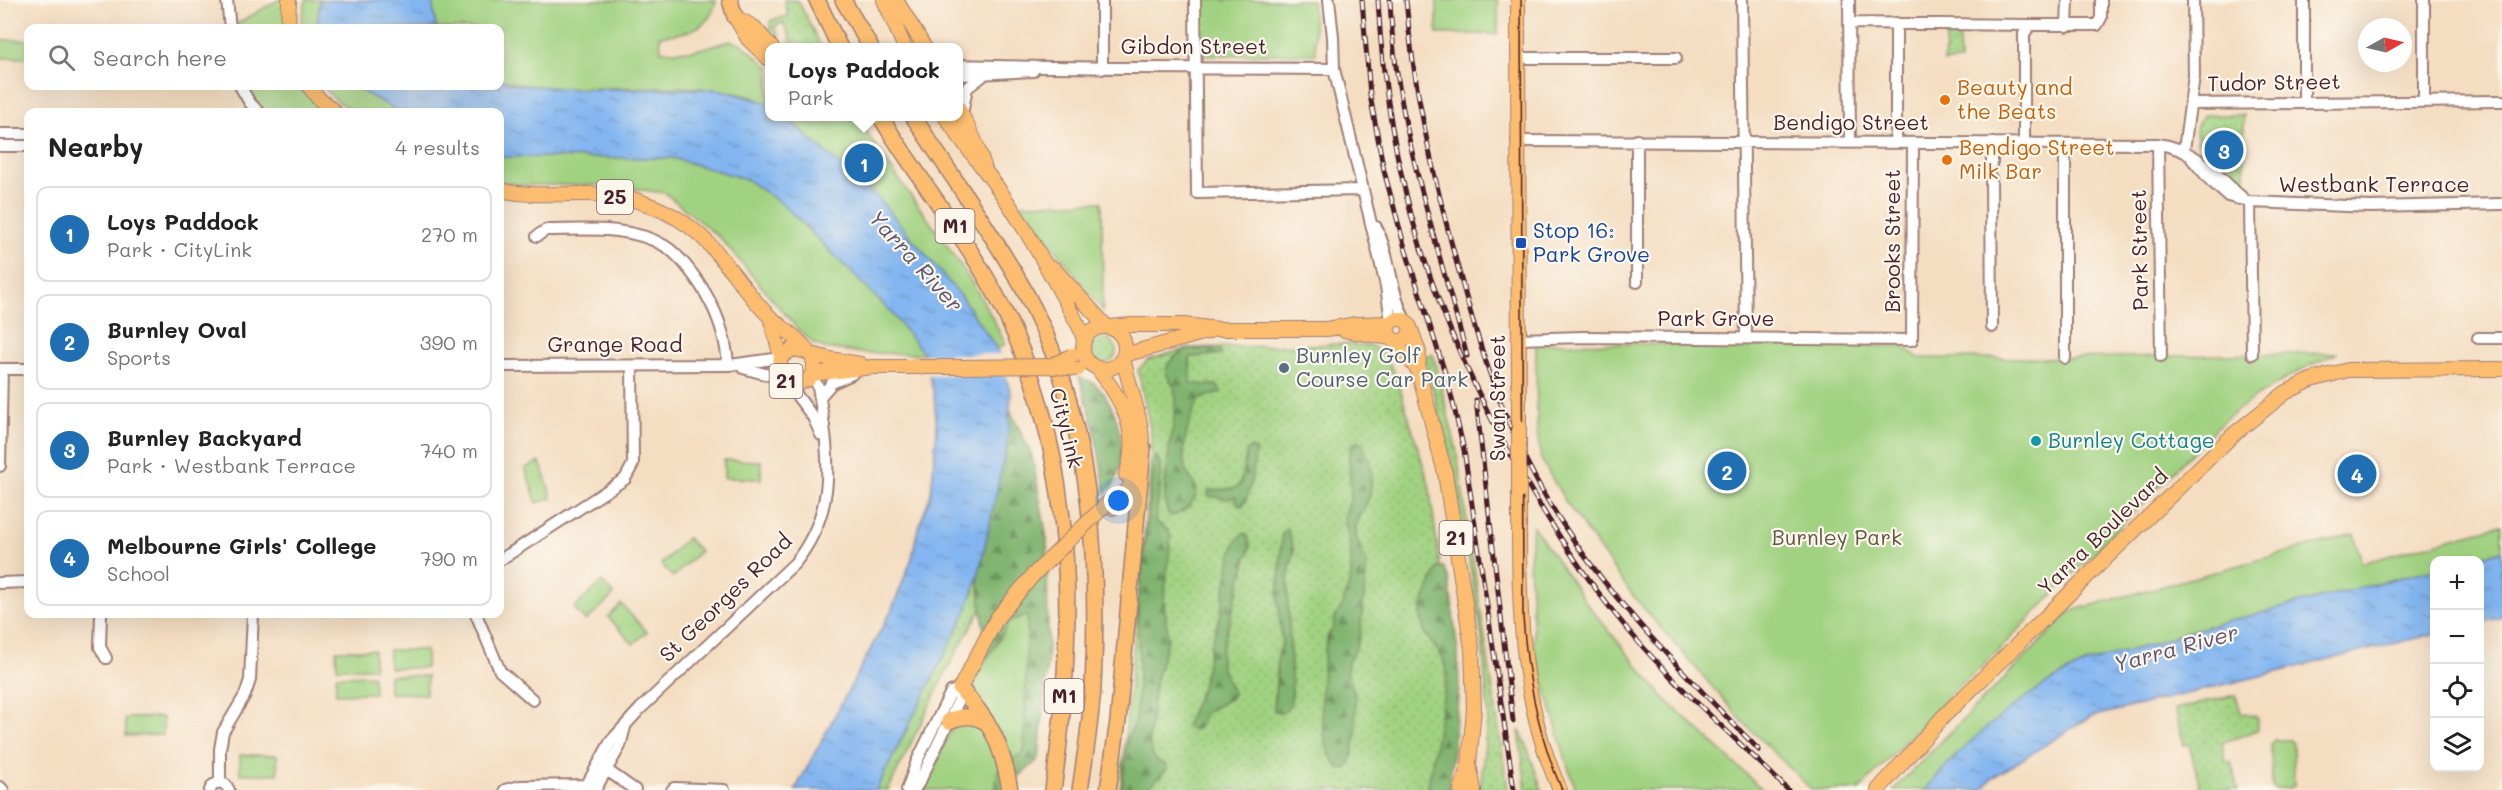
<!DOCTYPE html>
<html lang="en">
<head>
<meta charset="utf-8">
<style>
	body { margin:0; font-family:Mali,sans-serif; background:#f6f6f6; color:#222 }
	.controls { position:absolute; right:18px; bottom:18px; display:grid; overflow:hidden; border-radius:12px; box-shadow:0 6px 24px #0002 }
	.controls button { width:54px; height:54px; display:grid; place-items:center; padding:0; border:0; border-bottom:2px solid #e0e0e0; background:#fff; color:#222; font:30px sans-serif }
	.compass { position:absolute; left:2358px; top:18px; width:54px; height:54px; border-radius:50%; background:#fff; box-shadow:0 6px 24px #0002; rotate:82deg }
	.you { position:absolute; left:1119px; top:501px; width:21px; height:21px; margin:-15px; border:4px solid #fff; border-radius:50%; background:#1a73e8; box-shadow:0 0 0 9px #1a73e833 }
	.badge { display:grid; place-items:center; width:39px; height:39px; border-radius:50%; background:#1f6fb2; color:#fff; font-size:20px; font-weight:700 }
	.pin { position:absolute; translate:-50% -50%; border:3px solid #fff; box-shadow:0 2px 6px #0006 }
	.popup { position:absolute; left:765px; top:43px; width:198px; height:78px; box-sizing:border-box; display:grid; place-content:center; border-radius:12px; background:#fff; filter:drop-shadow(0 2px 4px #0005); font-size:20px; white-space:nowrap; color:#767676 }
	.popup b { font-size:22px; color:#222 }
	.popup::after { content:''; position:absolute; left:50%; top:100%; margin-left:-12px; border:12px solid transparent; border-top-color:#fff }
	.list { margin:0; padding:0; list-style:none }
	h2 { display:flex; justify-content:space-between; align-items:center; height:78px; margin:0; padding:0 24px; font-size:26px }
	h2 small { font-size:20px; font-weight:400; color:#767676 }
	.list li { display:grid; grid-template-columns:39px 1fr auto; gap:18px; align-items:center; box-sizing:border-box; height:96px; margin:0 12px 12px; padding:0 12px; border:2px solid #e0e0e0; border-radius:12px }
	.list b { display:block; font-size:22px; white-space:nowrap }
	.list p { margin:0; font-size:20px; white-space:nowrap; color:#767676 }
	.list em { font-size:20px; font-style:normal; color:#767676 }
	.icon { flex:none; width:33px; height:33px; fill:none; stroke:currentColor; stroke-width:2; stroke-linecap:round; stroke-linejoin:round }
	.map { position:relative; flex:none; width:2502px; height:790px; overflow:hidden }
	.search { position:absolute; background:#fff; box-shadow:0 6px 24px #0002; left:24px; top:24px; width:480px; height:66px; display:flex; align-items:center; gap:15px; box-sizing:border-box; padding:0 21px; border-radius:12px; color:#767676; font-size:22px }
	.panel { position:absolute; background:#fff; box-shadow:0 6px 24px #0002; left:24px; top:108px; width:480px; height:510px; border-radius:12px }
	.map>svg:first-child { display:block }
</style>
</head>
<body>
<div class="map">
<svg width="2502" height="790" viewBox="0 0 2502 790">
	<defs>
		<pattern id="grass-dots" width="8" height="8" patternUnits="userSpaceOnUse" patternTransform="scale(1.5)"><rect width="8" height="8" fill="#a1d281"/><path d="M2 2h.1M6 6h.1" fill="none" stroke="#8cb470" stroke-width="1.8" stroke-linecap="round"/></pattern>
		<pattern id="forest-firs" width="22" height="20" patternUnits="userSpaceOnUse" patternTransform="scale(1.5)"><rect width="22" height="20" fill="#80b46f"/><path d="M5 1l3.5 6h-7zM16 11l3.5 6h-7z" fill="#6b925b"/></pattern>
		<pattern id="water-ripples" width="26" height="14" patternUnits="userSpaceOnUse" patternTransform="scale(1.5)"><rect width="26" height="14" fill="#83b6f0"/><path d="M2 4q2-2 4 0t4 0M15 11q2-2 4 0t4 0" fill="none" stroke="#6d93c3"/></pattern>
	</defs>
	<rect width="100%" height="100%" fill="#fbf7ec"/>
	<filter id="ink" filterUnits="userSpaceOnUse"><feTurbulence type="fractalNoise" baseFrequency=".0167" numOctaves="2"/><feDisplacementMap in="SourceGraphic" scale="12" xChannelSelector="R" yChannelSelector="G"/><feConvolveMatrix kernelMatrix="1 2 1 2 8 2 1 2 1" color-interpolation-filters="sRGB"/></filter>
	<filter id="wash" filterUnits="userSpaceOnUse"><feTurbulence type="fractalNoise" baseFrequency=".008" numOctaves="4" result="noise"/><feDisplacementMap in="SourceGraphic" scale="24" xChannelSelector="R" yChannelSelector="G"/><feGaussianBlur stdDeviation="1.35" result="paint"/><feColorMatrix in="noise" values="0 0 0 0 0 0 0 0 0 0 0 0 0 0 0 0 0 1.4 0 .05"/><feComposite in="paint" operator="in"/></filter>
	<g filter="url(#wash)">
		<rect width="100%" height="100%" fill="#f4ddc1"/>
		<path fill="url(#grass-dots)" stroke="#767856" stroke-width="1.5" d="M784,0H798L821,47H785L792,41L783,22L774,27L780,36L775,41C768,34 769,30 771,20L788,16Z
			M1946,35H1959L1960,61L1944,62Z
			M2204,115H2244L2245,181C2223,176 2178,139 2204,115Z
			M1092 351a12 12 0 1 1 24 0a12 12 0 1 1-24 0Z
			M1348,344L1371,346L1383,353L1395,373L1429,484L1448,626L1444,790H1120L1150,469L1151,433L1138,370L1148,360L1188,348Z
			M1433,354L1456,448L1508,790H1480L1488,714L1482,639L1453,466L1424,357Z
			M978,577L981,610L953,658L888,790H876L967,610Z
			M2236,695L2241,713L2257,717L2258,730L2222,743L2225,762L2231,761L2238,790H2201L2189,744L2184,745L2175,709Z
			M1519,730L1524,738L1542,790H1526Z"/>
		<path fill="url(#forest-firs)" stroke="#656a4d" stroke-width="1.5" d="M1212,349L1220,350L1222,354L1191,357L1190,359L1191,384L1217,385L1221,392L1199,399C1190,416 1182,444 1184,463C1184,474 1194,479 1196,488C1199,501 1180,516 1170,516C1157,501 1173,434 1175,412C1176,404 1177,393 1173,385C1169,378 1163,374 1168,365C1178,347 1195,350 1212,349Z
			M1079,377C1085,379 1092,381 1096,385C1121,407 1133,469 1106,493L1093,423Z
			M1009,408L1032,455L1047,539L1048,652L1039,759L1015,780L1013,790H946L988,666L978,577L1007,444Z
			M1359,441L1362,443L1371,463L1372,473L1370,495L1356,526V537L1367,563L1360,635L1355,650L1348,663L1347,672L1355,695L1356,735L1350,765L1346,768L1340,769C1314,747 1321,666 1328,635L1333,629L1335,618L1343,604L1351,577V550L1344,518L1351,497L1349,458L1351,446Z
			M1250,448L1255,450C1255,463 1250,496 1243,506L1237,504L1236,497L1227,499L1209,496L1208,491L1234,488L1240,485L1247,450Z
			M1155,455C1166,463 1157,506 1155,521L1168,530L1171,537L1164,601L1168,639L1155,682L1149,740L1151,751L1156,760L1166,765L1167,768C1161,777 1153,781 1147,790H1122L1128,736L1135,724L1139,674L1138,603Z
			M1287,528L1294,551L1288,578V597L1292,693C1291,703 1291,709 1281,713L1274,710L1278,655L1282,645L1278,600L1282,534Z
			M1243,533L1247,534L1250,547L1221,652V667L1233,693L1231,698L1206,712L1197,729L1190,730L1186,725L1202,687L1211,645L1221,613L1230,560L1235,543Z
			M1438,567H1444L1449,580L1458,654L1459,687L1449,790H1429L1428,787L1447,674L1443,658L1425,634L1421,619V608Z"/>
		<path fill="#a1d281" stroke="#767856" stroke-width="1.5" d="M278,0H289V28H230Z
			M306,0H320L317,28H300Z
			M432,0H716C711,29 686,34 660,36L661,51H691L731,41L742,44L769,67V104C707,76 622,92 554,88C535,86 518,86 500,79V28H436Z
			M1200,0H1312L1316,54L1201,55Z
			M1437,0H1498V34H1437Z
			M0,40H28V58H0Z
			M245,86H309L335,112H261Z
			M323,86H352L400,112C363,112 348,118 323,86Z
			M785,117H857C903,194 968,260 1005,344L997,349L959,294L802,130Z
			M500,157L673,158L746,179L784,205L890,311L925,354L861,353L825,348L814,344L797,328L721,239L665,193L609,185H524L501,182H500Z
			M1102,202L1103,311L1021,204Z
			M1536,343L1903,346L1919,358H2065L2337,353L2299,371L2255,397L2223,421L1982,667L1954,690L1859,790H1812L1743,722L1634,597L1567,504L1541,459L1537,432Z
			M724,460L761,461V479L724,478Z
			M540,462L552,498L537,503L525,468Z
			M2502,525V551L2467,560H2434V569L2186,632C2154,647 2119,652 2086,664C2035,683 1959,748 1925,790H1893L2071,611L2354,534L2362,563Z
			M1533,526L1587,604L1664,698L1763,790H1577L1571,777L1535,653L1529,562Z
			M687,538L700,551L673,577L661,564Z
			M602,582L614,595L586,621L574,608Z
			M621,604L647,632L633,644L608,617Z
			M1027,616L1024,751L998,770L995,790H923L977,675L1011,620Z
			M336,650H374V668H337Z
			M389,650H426V668H389Z
			M373,675L374,693L336,694V676Z
			M389,675L427,676L426,694L389,693Z
			M163,717V735L126,736L125,718Z
			M2274,740H2290L2293,744L2294,785L2291,788L2275,789L2272,786L2271,744Z
			M240,755H277L278,774H240Z"/>
		<path fill="url(#water-ripples)" stroke="#666a8e" stroke-width="1.5" d="M320,0H432L436,28H317Z
			M500,79L516,85L576,89H718L768,103L770,116L785,117L877,197L959,294L997,349L1011,394L1007,444L978,577L967,610L876,790H795L892,609L912,558L917,532L931,493L937,430L934,394L924,354L890,311L784,205L746,179L673,158L500,157V112H400L352,86H500Z
			M2502,551V617L2480,623V560H2467Z
			M2434,569V634L2090,717L1992,778L1982,790H1925C1964,742 2029,687 2086,664C2119,651 2154,647 2186,632Z"/>
		<path fill="#f4ddc1" d="M921,354H1002L1008,375H926Z"/>
	</g>
	<g filter="url(#ink)">
		<g fill="none" stroke-linecap="round" stroke-linejoin="round">
			<g stroke="#9f7e76" stroke-width="14">
				<path id="minor" d="M227,0L230,28
					M1102,0V69
					M1195,0L1197,193L1362,190
					M1329,0L1333,37L1334,69L1386,286L1391,321
					M1742,0L1746,338
					M1849,0L1850,143
					M2304,0V101
					M2424,0V102
					M1849,23L2030,25
					M2067,26L2068,0
					M1518,58H1676
					M958,65C1083,69 1208,68 1334,69
					M958,75L1033,71
					M240,86L250,103L259,112
					M2191,104L2502,101
					M962,114L967,88L984,75
					M0,134H28
					M1517,141L2158,144C2197,149 2218,177 2246,201
					M1896,143V23
					M2024,144V34L2030,25H2097L2101,18V0
					M2158,144L2161,356
					M2065,145V358
					M0,146H28
					M2184,150L2194,76L2193,0
					M2192,159L2210,180L2228,196L2250,202L2371,207L2502,204
					M1992,163V143
					M1991,178L1992,327
					M2250,202L2252,354
					M1376,227C1391,257 1390,291 1405,320
					M537,236L546,230C585,230 630,225 665,246C678,254 690,270 699,283C716,308 726,335 728,365
					M1637,282V140
					M2478,338H2502
					M1519,339L1583,337L1912,340L1913,143
					M500,366L730,365L781,358
					M743,368L783,379
					M0,369H28
					M786,381L813,417L821,435
					M819,398L832,383L852,374
					M0,466L2,369
					M500,560L625,479L633,464L632,366
					M0,583L28,582
					M101,614L100,647L106,658
					M476,614L500,671L533,700
					M601,766L635,790
					M220,782V749L223,732L245,695L250,680L253,614
					M0,787L3,790
					M210,790L213,785L220,782L226,785L229,790
					M505,790L520,786L586,785
					M584,790L611,741L640,709L795,563C840,506 828,452 818,386L811,376
					M595,790L620,746L625,727
					M672,790L674,788L724,790
					M907,790L917,761L951,692L960,688
					M914,790L920,781L959,700L960,688"/>
			</g>
			<g stroke="#9f7e76" stroke-width="16">
				<path id="major" d="M884,0L905,48
					M896,0L925,48
					M1518,0L1519,428
					M735,17L748,39L770,60
					M735,17L754,27L772,48
					M288,28L289,0
					M309,86L318,98L335,112
					M958,107L974,139L984,166
					M945,116C958,136 972,154 986,172C1023,220 1052,277 1081,330L1084,341
					M500,190C543,200 591,188 632,199C652,205 673,214 690,227C722,251 741,289 769,316C783,329 802,340 812,357C816,365 814,372 809,379L796,384L785,380L779,370L781,357L793,349L807,352
					M1053,268L1107,327
					M770,317L781,357
					M1388 330a11 11 0 1 1 22 0a11 11 0 1 1-22 0Z
					M1083 348a21 21 0 1 1 42 0a21 21 0 1 1-42 0Z
					M1110,327L1131,325H1184L1218,329H1327L1357,324L1390,323
					M1410,327L1419,352L1418,370L1445,473L1472,649L1474,709L1469,764L1461,790
					M1344,330L1391,338
					M1393,340L1418,370
					M808,353L830,359L860,364
					M1124,355L1210,331
					M1097,368C1123,400 1141,434 1126,475
					M812,374L872,367H962
					M1519,492C1519,593 1517,695 1560,790
					M1113,508C1164,454 1135,417 1123,357
					M960,688L997,618L1034,574
					M1469,764L1474,790
					M1878,790L1943,717L2107,557L2234,434L2285,393L2311,380L2348,370L2502,369"/>
			</g>
			<g stroke="#9f7e76" stroke-width="18">
				<path id="highway" d="M730,0L735,17
					M817,0L840,48
					M843,0L870,46
					M880,116C917,177 962,232 996,295C1077,448 1077,623 1053,790
					M913,116C950,174 990,229 1023,288C1090,408 1100,552 1093,686C1091,721 1085,756 1080,790
					M960,688C991,723 1002,743 1010,790
					M949,721C963,715 976,714 988,724
					M1108,790L1118,721L1143,448"/>
			</g>
			<use href="#minor" stroke="#fff" stroke-width="10"/>
			<use href="#major" stroke="#fcbd6f" stroke-width="14"/>
			<use href="#highway" stroke="#fcbd6f" stroke-width="15"/>
			<path stroke="#4a1f2b" stroke-width="1.5" d="M1521,0L1523,617C1527,676 1538,735 1562,790"/>
			<g stroke="#4a1f2b" stroke-width="5">
				<path id="rail" d="M1362,0L1370,95L1384,171L1405,248L1448,382L1464,450L1514,790
					M1378,0C1387,177 1434,322 1522,475C1554,530 1588,583 1629,631C1677,688 1735,737 1788,790
					M1390,0C1395,123 1436,238 1467,356
					M1406,0C1413,86 1432,170 1454,253C1480,352 1508,443 1566,529C1620,611 1691,680 1759,750
					M1476,400L1513,721"/>
			</g>
			<use href="#rail" stroke="#fbf7ec" stroke-width="3" stroke-dasharray="9" stroke-linecap="butt"/>
			<g stroke="#9f7e76" stroke-width="16" stroke-linecap="butt">
				<path id="major-bridge" d="M1048,366L1062,361L1072,355
					M962,367L1046,366L1078,369
					M1519,428V492
					M1034,574L1113,498"/>
			</g>
			<use href="#major-bridge" stroke="#fcbd6f" stroke-width="14"/>
		</g>
	</g>
	<g fill="#e8710a" stroke="#fbf7ec" stroke-width="2">
		<circle cx="1945" cy="100" r="6"/>
		<circle cx="1947" cy="160" r="6"/>
	</g>
	<rect fill="#1a4fb4" stroke="#fbf7ec" stroke-width="2" x="1515" y="237" width="12" height="12" rx="3"/>
	<circle fill="#5c6f8a" stroke="#fbf7ec" stroke-width="2" cx="1284" cy="368" r="6"/>
	<circle fill="#0f9aa8" stroke="#fbf7ec" stroke-width="2" cx="2036" cy="441" r="6"/>
	<g text-anchor="middle" stroke-width="4.5" stroke-linejoin="round" paint-order="stroke">
		<g fill="#fbf7ec" stroke="#7f6065" stroke-width="1.5">
			<rect x="597" y="180" width="36" height="34" rx="4.5"/>
			<rect x="935.5" y="209" width="39" height="34" rx="4.5"/>
			<rect x="769.5" y="364" width="33" height="34" rx="4.5"/>
			<rect x="1439.5" y="521" width="33" height="34" rx="4.5"/>
			<rect x="1044.5" y="679" width="39" height="34" rx="4.5"/>
		</g>
		<g font-size="20" font-weight="bold" fill="#4a1f2b">
			<text x="615" y="204">25</text>
			<text x="955" y="233">M1</text>
			<text x="786" y="388">21</text>
			<text x="1456" y="545">21</text>
			<text x="1064" y="703">M1</text>
		</g>
		<g font-size="21" fill="#4a1f2b" stroke="#fbf7ec">
			<text x="1194" y="54">Gibdon Street</text>
			<text transform="translate(2274 83) rotate(-1)" y="7">Tudor Street</text>
			<text x="1851" y="130">Bendigo Street</text>
			<text x="2374" y="192">Westbank Terrace</text>
			<text transform="translate(1893 241) rotate(-90)" y="7">Brooks Street</text>
			<text transform="translate(2140 250) rotate(-91)" y="7">Park Street</text>
			<text x="1716" y="326">Park Grove</text>
			<text x="615" y="352">Grange Road</text>
			<text transform="translate(1498 398) rotate(-90)" y="7">Swan Street</text>
			<text transform="translate(1066 428) rotate(76)" y="7">CityLink</text>
			<text transform="translate(2103 532) rotate(-44)" y="7">Yarra Boulevard</text>
			<text transform="translate(726 598) rotate(-44)" y="7">St Georges Road</text>
		</g>
		<g font-size="21" fill="#c56008" stroke="#fbf7ec" text-anchor="start">
			<text x="1957" y="95">Beauty and<tspan x="1957" dy="24">the Beats</tspan></text>
			<text x="1959" y="155">Bendigo Street<tspan x="1959" dy="24">Milk Bar</tspan></text>
		</g>
		<g font-size="21" fill="#164399" stroke="#fbf7ec" text-anchor="start">
			<text x="1533" y="238">Stop 16:<tspan x="1533" dy="24">Park Grove</tspan></text>
		</g>
		<g font-size="21" fill="#4e5e75" stroke="#fbf7ec" text-anchor="start">
			<text x="1296" y="363">Burnley Golf<tspan x="1296" dy="24">Course Car Park</tspan></text>
		</g>
		<g font-size="21" fill="#0d838f" stroke="#fbf7ec" text-anchor="start">
			<text x="2048" y="448">Burnley Cottage</text>
		</g>
		<g font-size="21" fill="#645545" stroke="#fbf7ec">
			<text x="1837" y="545">Burnley Park</text>
		</g>
		<g font-size="22" font-style="italic" fill="#5e5470" stroke="#fbf7ec">
			<text transform="translate(916 261) rotate(48)" y="8">Yarra River</text>
			<text transform="translate(2176 648) rotate(-15)" y="8">Yarra River</text>
		</g>
	</g>
</svg>
<div class="controls">
<button>+</button>
<button>−</button>
<button><svg class="icon" aria-label="locate" viewBox="0 0 24 24"><circle cx="12" cy="12" r="6"/><path d="M12 2v4M12 18v4M2 12h4M18 12h4"/></svg></button>
<button><svg class="icon" aria-label="layers" viewBox="0 0 24 24"><path d="M12 4l9 5-9 5-9-5zM3 14l9 5 9-5"/></svg></button>
</div>
<svg class="compass" viewBox="-18 -18 36 36"><path d="M0-13l5 13h-10z" fill="#e53935"/><path d="M0 13l5-13h-10z" fill="#767676"/></svg>
<div class="you"></div>
<div class="pin badge" style="left:864px;top:163px">1</div>
<div class="popup"><b>Loys Paddock</b>Park</div>
<div class="pin badge" style="left:1727px;top:471px">2</div>
<div class="pin badge" style="left:2224px;top:150px">3</div>
<div class="pin badge" style="left:2357px;top:474px">4</div>
<div class="search"><svg class="icon" aria-label="search" viewBox="0 0 24 24"><circle cx="10" cy="10" r="6"/><path d="M15 15l6 6"/></svg>Search here</div>
<section class="panel">
<h2>Nearby<small>4 results</small></h2>
<ul class="list">
<li><span class="badge">1</span><div><b>Loys Paddock</b><p>Park · CityLink</p></div><em>270 m</em></li>
<li><span class="badge">2</span><div><b>Burnley Oval</b><p>Sports</p></div><em>390 m</em></li>
<li><span class="badge">3</span><div><b>Burnley Backyard</b><p>Park · Westbank Terrace</p></div><em>740 m</em></li>
<li><span class="badge">4</span><div><b>Melbourne Girls' College</b><p>School</p></div><em>790 m</em></li>
</ul>
</section>
</div>
</body>
</html>
